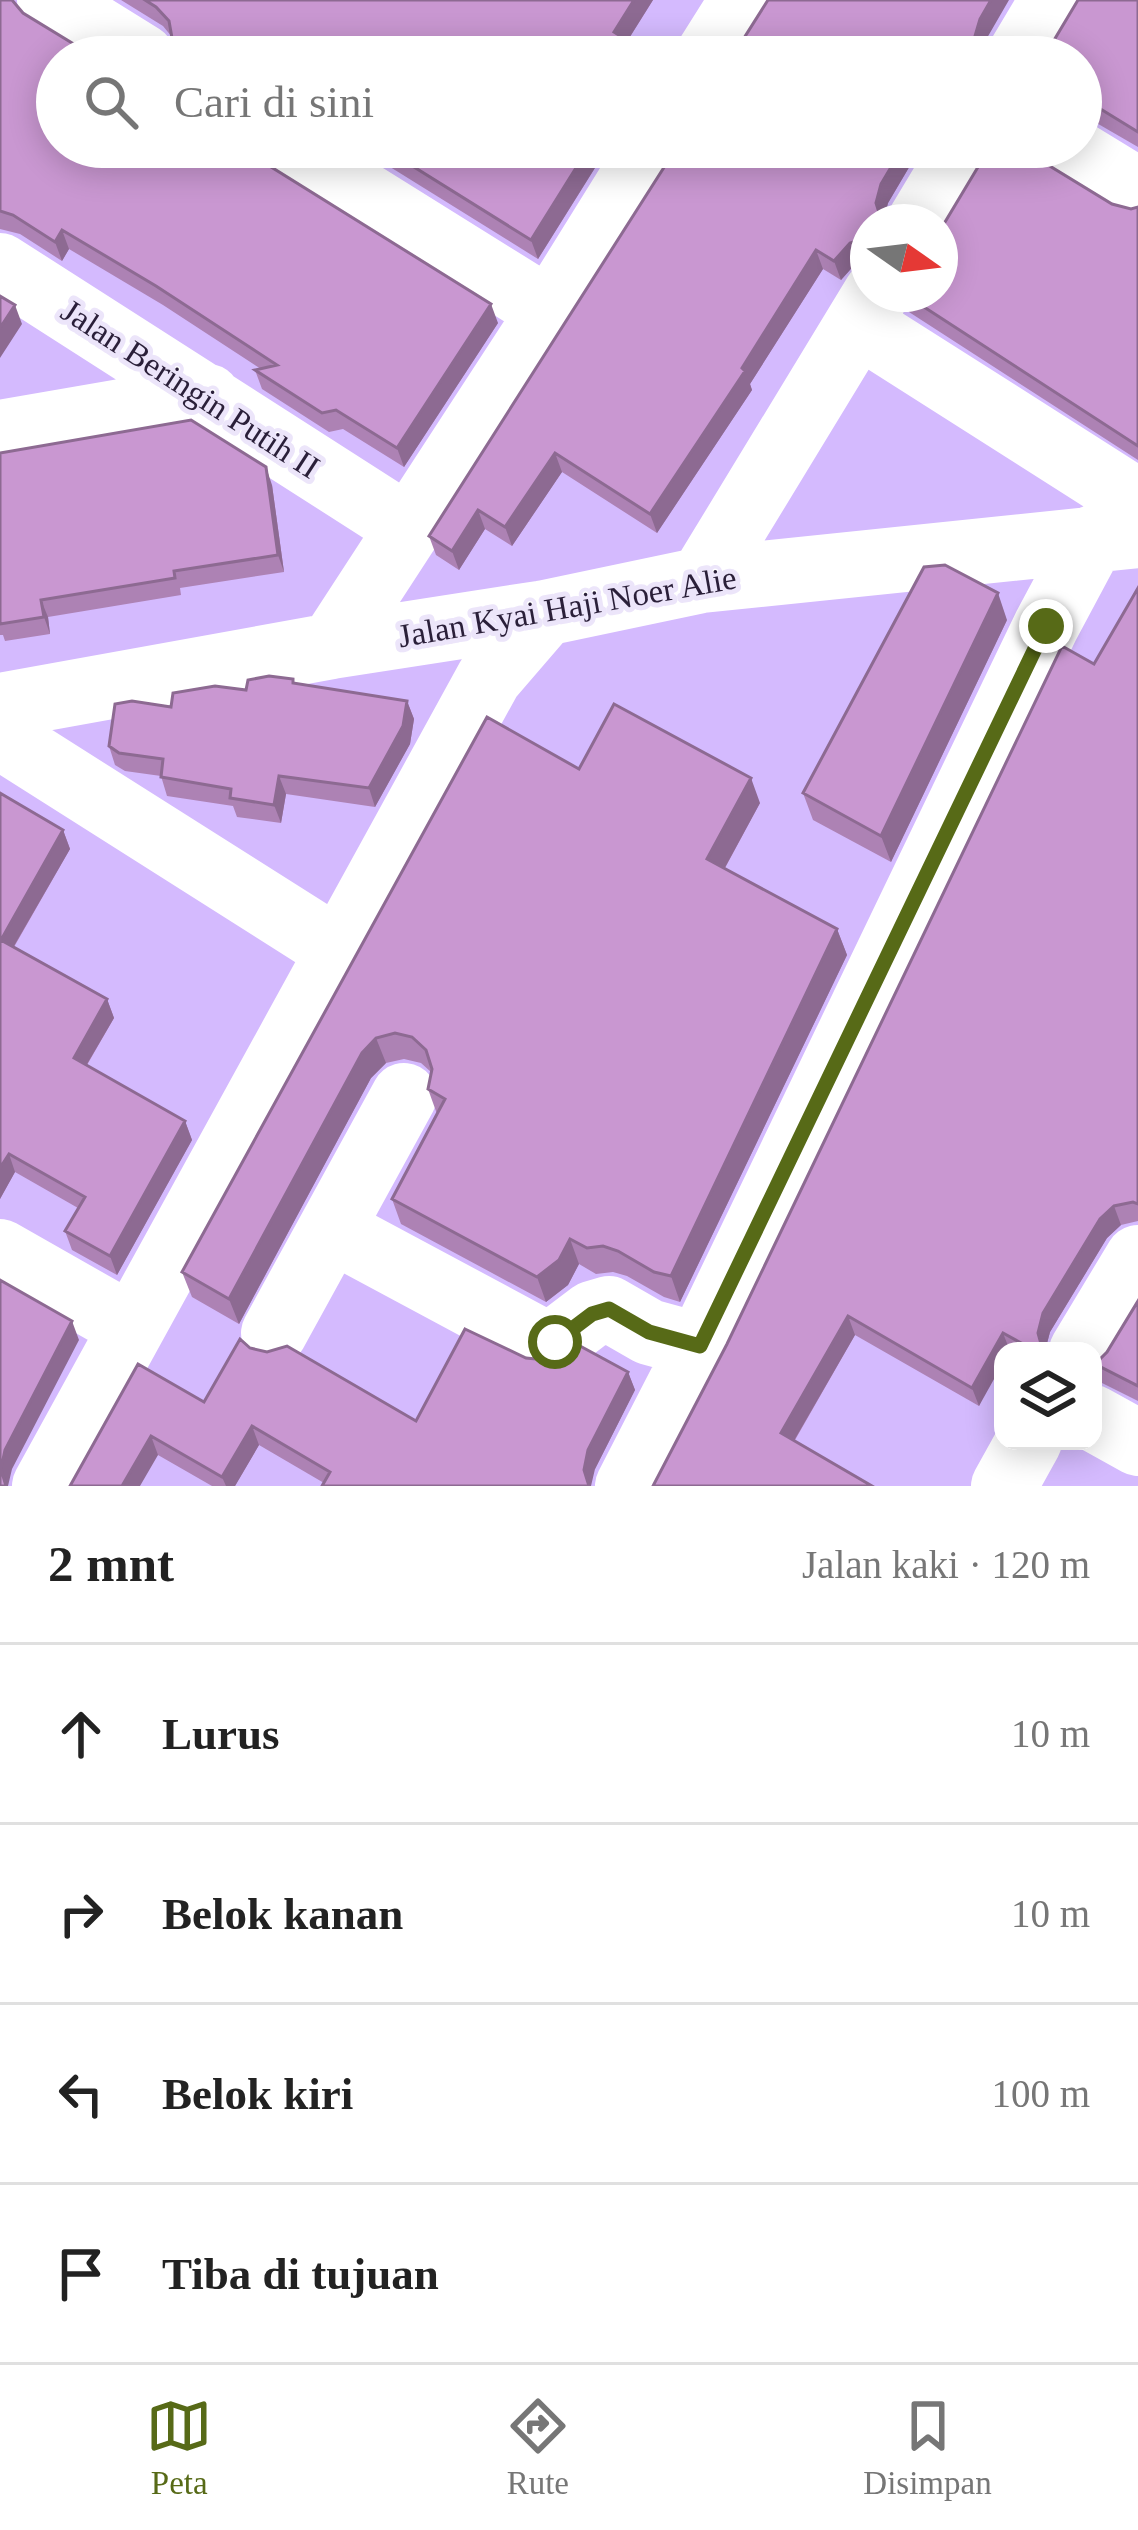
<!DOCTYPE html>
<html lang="id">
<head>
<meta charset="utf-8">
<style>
	body { margin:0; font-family:Georgia,serif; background:#f2f2f2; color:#222 }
	.controls { position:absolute; right:36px; bottom:36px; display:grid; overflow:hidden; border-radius:24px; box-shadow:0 6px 30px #0003 }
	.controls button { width:108px; height:108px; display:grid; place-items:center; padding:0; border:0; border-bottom:3px solid #e0e0e0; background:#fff; color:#222; font:60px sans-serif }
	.compass { position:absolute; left:850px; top:204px; width:108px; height:108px; border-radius:50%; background:#fff; box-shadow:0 6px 30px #0003; rotate:104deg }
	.stop { position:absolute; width:36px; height:36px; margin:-27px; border:9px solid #576a17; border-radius:50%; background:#fff }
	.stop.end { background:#576a17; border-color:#fff; box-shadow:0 3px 12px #0008 }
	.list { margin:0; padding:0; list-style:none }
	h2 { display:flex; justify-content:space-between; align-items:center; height:156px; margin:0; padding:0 48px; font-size:51px }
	h2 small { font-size:39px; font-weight:400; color:#767676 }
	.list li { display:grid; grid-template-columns:78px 1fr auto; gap:36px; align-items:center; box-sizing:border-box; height:180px; padding:0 48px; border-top:3px solid #e0e0e0 }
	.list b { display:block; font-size:45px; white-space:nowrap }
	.list em { font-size:39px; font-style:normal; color:#767676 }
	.icon { flex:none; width:66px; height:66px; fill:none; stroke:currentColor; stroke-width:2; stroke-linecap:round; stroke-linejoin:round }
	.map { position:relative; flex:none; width:1138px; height:1486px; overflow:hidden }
	.search { position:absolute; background:#fff; box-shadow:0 6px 30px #0003; left:36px; right:36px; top:36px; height:132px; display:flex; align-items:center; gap:30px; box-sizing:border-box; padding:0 42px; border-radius:66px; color:#767676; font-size:45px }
	.sheet { height:876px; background:#fff }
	nav { display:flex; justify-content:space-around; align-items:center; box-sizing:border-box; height:168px; border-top:3px solid #e0e0e0; background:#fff; font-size:33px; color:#767676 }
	nav a { display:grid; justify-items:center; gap:6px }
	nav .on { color:#576a17 }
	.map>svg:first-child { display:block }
</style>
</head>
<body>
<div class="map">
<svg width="1138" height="1486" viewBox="0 0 1138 1486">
	<rect width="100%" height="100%" fill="#d4bafe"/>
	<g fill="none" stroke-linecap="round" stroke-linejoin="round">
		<path stroke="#fff" stroke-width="66" d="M50,0L142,57
			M707,57L743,0
			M1019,57L1053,0
			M287,147L550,311
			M1066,147L1138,191
			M920,222L965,147
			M0,266L409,528
			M858,324L1138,502
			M0,433L208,397
			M702,580L876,294
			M332,646L550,311L652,147
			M0,706L332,646L545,613L702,580L1138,535
			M0,736L341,952
			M331,1229L538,1340L555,1342L592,1314L609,1309L649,1332L700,1346
			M0,1252L132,1327
			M274,1333L404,1096
			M1082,1351L1138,1258
			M1093,1418L1138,1443
			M45,1486L489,678L545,613
			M628,1486L700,1346L1046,626L1093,538
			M1004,1486L1029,1441"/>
	</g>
	<path fill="#ad82b4" d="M0,0L14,2L57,147H250L260,160L498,323L404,467L343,429L329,432L262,389L255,370L261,369L163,305L69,249L62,261L20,234L0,229Z
		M121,0H653L628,40L172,37L163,26Z
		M1138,0V147L1081,114V57Z
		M358,147H608L538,259Z
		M921,147L888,203L883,222H868V259L857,262L841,280L823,269L750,384L752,390L657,533L562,472L512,546L485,529L459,570L436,555L429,536Z
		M1029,147L1040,160L1112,204L1131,209L1138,207V460L909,312L902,294Z
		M0,453L272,485L284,572L180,588L181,595L48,617L50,634L5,641L3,635H0Z
		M1138,588V1221L1121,1225L1107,1238L1050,1332L1045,1351H1003L979,1406L855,1335L795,1440L653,1486L1094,664Z
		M1007,620L891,862L813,820L803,793Z
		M295,684L407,701L414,719L410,744L375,807L286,794L281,823L237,817L233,806L167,796L161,776L125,771L115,765L109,746L171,707L246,690Z
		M579,769L760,803L725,868L837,929L847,955L680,1302L664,1297L627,1276L613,1272L596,1274L579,1264L568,1285L546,1302L401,1224L392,1199L437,1114L428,1089L431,1072L421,1063L404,1059L386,1063L371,1078L239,1324L192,1297L182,1272Z
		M0,793L63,830L70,849L14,947L107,999L114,1018L87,1065L185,1121L192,1140L117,1275L72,1250L65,1231L78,1208L15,1172L0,1199Z
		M1138,1301V1401L1102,1383L1095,1364L1107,1352Z
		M250,1348L416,1421L526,1358L628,1372L635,1390L595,1469L324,1483L259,1445L235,1486H212L158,1455L70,1486L204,1402Z"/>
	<path fill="#8d6a92" d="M634,0H653L621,51L614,32Z
		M991,0H1009L987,38L982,57H980L975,36L980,19Z
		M589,147H608L538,259L531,240Z
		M903,147H921L888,203L883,222H881L876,203L881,184Z
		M62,230L69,249L62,261L55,242Z
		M850,243L857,262L841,280L834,261Z
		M816,250L823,269L750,384L752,390L657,533L650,514Z
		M491,304L498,323L404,467L397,448Z
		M15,305L22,324L0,358V328Z
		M555,453L562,472L512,546L505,527Z
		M266,467L272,485L284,572L278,555Z
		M478,510L485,529L459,570L452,551Z
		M998,593L1007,620L891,862L881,836Z
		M41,600L48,617L50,634L44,617Z
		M407,701L414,719L410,744L375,807L369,788Z
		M279,776L286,794L281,823L274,805Z
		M751,778L760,803L716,884L707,859Z
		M63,830L70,849L7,958L1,940Z
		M837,929L847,955L680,1302L671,1276Z
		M107,999L114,1018L80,1076L74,1058Z
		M376,1038L386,1063L371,1078L239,1324L229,1299L362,1053Z
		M185,1121L192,1140L117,1275L110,1256Z
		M9,1154L15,1172L0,1199V1168Z
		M1114,1206L1121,1225L1107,1238L1050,1332L1045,1351H1043L1038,1333L1043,1313L1100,1219Z
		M570,1239L579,1264L568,1285L546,1302L537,1277Z
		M848,1316L855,1335L788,1451L781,1433Z
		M72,1321L79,1340L12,1469L8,1486H6L1,1469L5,1450Z
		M1003,1333L1010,1351H1003V1363L979,1406L972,1388Z
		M628,1372L635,1390L595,1469L591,1486H589L584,1470L588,1450Z
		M252,1426L259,1445L235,1486H226L222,1477Z
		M151,1436L158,1455L140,1486H122Z"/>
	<path fill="#c997d1" stroke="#8d6a92" stroke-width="3" d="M0,0H12L23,13L95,57H57V147H248L260,160L491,304L397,448L336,410L322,413L255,370L277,365L156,286L62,230L55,242L13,215L0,211Z
		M145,0H634L614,32L654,57H167L172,38L169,21L156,7Z
		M768,0H991L980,19L975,36L980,57H732Z
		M1078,0H1138V132L1081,97V57H1044Z
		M382,147H589L531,240Z
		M903,147L881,184L876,203L882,222H868V238L850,243L834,261L816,250L742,368L745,371L650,514L555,453L505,527L478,510L452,551L429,536L677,147Z
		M990,147H1027L1040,160L1112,204L1131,209L1138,207V446L904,294H940V227L945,222Z
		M0,296L15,305L0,328Z
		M191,420L266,467L278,555L174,571L175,578L41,600L44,617L0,624V453Z
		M945,565L998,593L881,836L803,793L924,567Z
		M1138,588V1204L1133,1202L1114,1206L1100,1219L1043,1313L1038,1333L1043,1351H1036L1003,1333L972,1388L848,1316L781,1433L872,1486H653L727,1344L1062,646L1094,664Z
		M269,676L293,679V683L407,701L403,726L369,788L279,776L274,805L230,798L231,789L161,777L163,759L119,753L109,746L115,704L132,701L171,707L173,693L215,686L246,690L248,680Z
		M614,704L751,778L707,859L837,929L671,1276L654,1272L618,1251L603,1246L587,1248L570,1239L559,1260L537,1277L392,1199L445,1099L428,1089L432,1069L426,1050L412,1037L395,1033L376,1038L362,1053L229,1299L182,1272L487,717L579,769Z
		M0,793L63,830L1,940L107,999L74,1058L185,1121L110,1256L65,1231L85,1197L9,1154L0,1168Z
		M0,1280L72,1321L5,1450L1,1469L6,1486H0Z
		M1138,1301V1386L1095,1364L1107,1352Z
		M465,1329L526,1358L546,1360L569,1354L580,1346L628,1372L588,1450L584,1470L589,1486H322L330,1472L252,1426L222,1477L151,1436L122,1486H70L138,1364L204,1402L240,1339L250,1348L267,1352L287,1346L416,1421Z"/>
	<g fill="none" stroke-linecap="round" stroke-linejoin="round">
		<path stroke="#576a17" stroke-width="15" d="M555,1342L592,1314L609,1309L649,1332L700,1346L1046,626"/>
	</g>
	<g text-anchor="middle" stroke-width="10" stroke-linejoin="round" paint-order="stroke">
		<g font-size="33" fill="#2a1f39" stroke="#ece5fa">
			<text transform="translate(191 388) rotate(33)" y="12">Jalan Beringin Putih II</text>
			<text transform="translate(567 606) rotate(-10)" y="12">Jalan Kyai Haji Noer Alie</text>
		</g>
	</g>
</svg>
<div class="controls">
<button><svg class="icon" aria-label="layers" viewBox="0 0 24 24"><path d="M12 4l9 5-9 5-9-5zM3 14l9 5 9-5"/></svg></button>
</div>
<svg class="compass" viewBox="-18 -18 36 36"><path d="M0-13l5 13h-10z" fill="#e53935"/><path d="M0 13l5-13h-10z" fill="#767676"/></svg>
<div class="stop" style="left:555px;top:1342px"></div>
<div class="stop end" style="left:1046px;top:626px"></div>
<div class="search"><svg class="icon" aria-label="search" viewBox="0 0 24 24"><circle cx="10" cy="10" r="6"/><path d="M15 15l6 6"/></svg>Cari di sini</div>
</div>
<section class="sheet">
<h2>2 mnt<small>Jalan kaki · 120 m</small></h2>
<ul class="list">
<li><svg class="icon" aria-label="ahead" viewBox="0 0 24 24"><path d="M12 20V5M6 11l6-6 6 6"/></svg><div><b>Lurus</b></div><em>10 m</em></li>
<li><svg class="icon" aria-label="right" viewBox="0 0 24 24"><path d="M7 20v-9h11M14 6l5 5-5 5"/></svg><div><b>Belok kanan</b></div><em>10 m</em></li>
<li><svg class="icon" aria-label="left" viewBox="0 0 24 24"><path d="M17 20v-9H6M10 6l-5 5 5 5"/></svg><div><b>Belok kiri</b></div><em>100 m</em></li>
<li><svg class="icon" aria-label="arrive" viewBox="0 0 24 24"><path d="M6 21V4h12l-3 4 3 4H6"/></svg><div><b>Tiba di tujuan</b></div></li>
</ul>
</section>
<nav>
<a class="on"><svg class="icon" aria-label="map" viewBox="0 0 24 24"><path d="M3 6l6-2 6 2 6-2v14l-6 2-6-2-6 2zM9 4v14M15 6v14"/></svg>Peta</a>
<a><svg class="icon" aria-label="directions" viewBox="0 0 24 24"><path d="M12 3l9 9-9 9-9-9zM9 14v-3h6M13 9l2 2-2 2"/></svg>Rute</a>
<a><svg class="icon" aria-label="saved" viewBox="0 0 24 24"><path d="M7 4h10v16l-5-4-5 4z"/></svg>Disimpan</a>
</nav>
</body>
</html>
